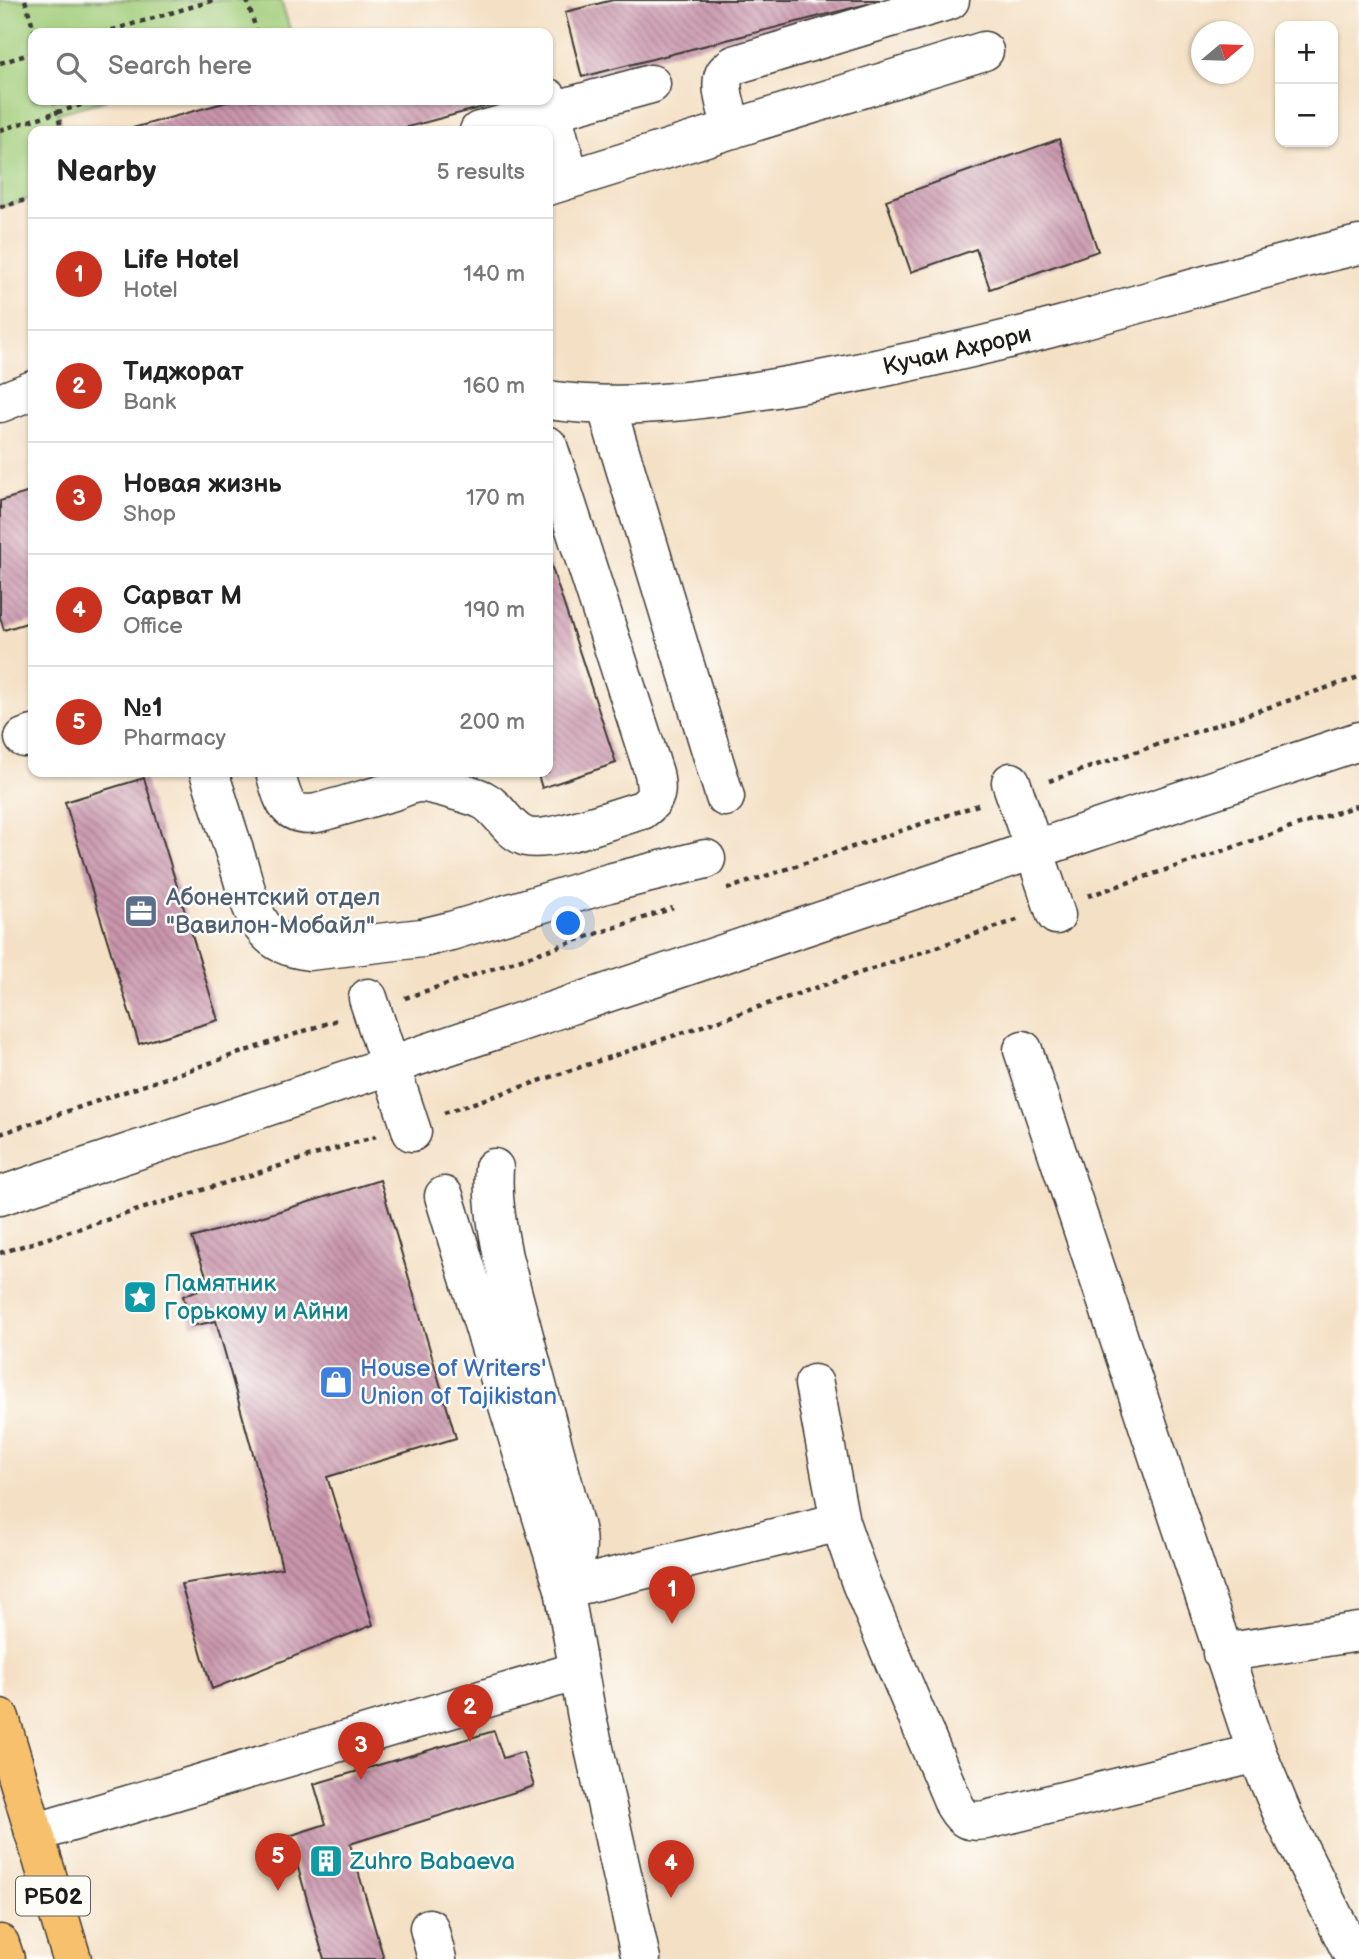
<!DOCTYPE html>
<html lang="en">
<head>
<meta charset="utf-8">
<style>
	body { margin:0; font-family:"Balsamiq Sans",sans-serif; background:#f6f6f6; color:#222 }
	.controls { position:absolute; right:21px; top:21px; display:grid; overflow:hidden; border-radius:14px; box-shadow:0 2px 5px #0004 }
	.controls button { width:63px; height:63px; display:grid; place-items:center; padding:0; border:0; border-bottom:2px solid #e0e0e0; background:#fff; color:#222; font:35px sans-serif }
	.compass { position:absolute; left:1191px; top:21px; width:63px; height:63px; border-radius:50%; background:#fff; box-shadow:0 2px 5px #0004; rotate:71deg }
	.you { position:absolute; left:569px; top:924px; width:24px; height:24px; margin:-18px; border:5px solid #fff; border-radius:50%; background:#1a73e8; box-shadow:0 0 0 10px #1a73e833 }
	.badge { display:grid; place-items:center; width:46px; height:46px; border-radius:50%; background:#c8321e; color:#fff; font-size:23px; font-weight:700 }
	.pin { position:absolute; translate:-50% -58px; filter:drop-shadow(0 2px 4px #0008) }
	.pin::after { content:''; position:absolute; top:37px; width:24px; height:21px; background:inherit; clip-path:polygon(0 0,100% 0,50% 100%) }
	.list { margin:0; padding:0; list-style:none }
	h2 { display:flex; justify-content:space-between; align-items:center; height:91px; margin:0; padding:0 28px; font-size:30px }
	h2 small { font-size:23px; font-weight:400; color:#767676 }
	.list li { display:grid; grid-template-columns:46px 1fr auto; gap:21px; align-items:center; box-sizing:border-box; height:112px; padding:0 28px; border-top:2px solid #e0e0e0 }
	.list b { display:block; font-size:26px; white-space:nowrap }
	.list p { margin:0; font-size:23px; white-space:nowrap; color:#767676 }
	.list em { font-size:23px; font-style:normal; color:#767676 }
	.icon { flex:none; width:38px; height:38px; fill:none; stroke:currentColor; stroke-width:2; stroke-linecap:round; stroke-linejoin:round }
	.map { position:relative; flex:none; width:1359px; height:1959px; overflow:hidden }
	.search { position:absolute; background:#fff; box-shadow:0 2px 5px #0004; left:28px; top:28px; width:525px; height:77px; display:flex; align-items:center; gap:18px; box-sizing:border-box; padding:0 24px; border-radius:14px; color:#767676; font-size:26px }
	.panel { position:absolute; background:#fff; box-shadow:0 2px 5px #0004; left:28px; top:126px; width:525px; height:651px; border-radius:14px }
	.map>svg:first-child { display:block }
</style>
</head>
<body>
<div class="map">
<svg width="1359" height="1959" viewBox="0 0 1359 1959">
	<defs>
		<pattern id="building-back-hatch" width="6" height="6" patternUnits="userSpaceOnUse" patternTransform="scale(1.75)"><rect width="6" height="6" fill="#c995ac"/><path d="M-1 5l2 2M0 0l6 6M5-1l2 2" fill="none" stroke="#a2798b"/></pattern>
	</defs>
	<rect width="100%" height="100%" fill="#fdfcf7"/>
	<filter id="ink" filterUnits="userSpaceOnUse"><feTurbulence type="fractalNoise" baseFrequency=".0143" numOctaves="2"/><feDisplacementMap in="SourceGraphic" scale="14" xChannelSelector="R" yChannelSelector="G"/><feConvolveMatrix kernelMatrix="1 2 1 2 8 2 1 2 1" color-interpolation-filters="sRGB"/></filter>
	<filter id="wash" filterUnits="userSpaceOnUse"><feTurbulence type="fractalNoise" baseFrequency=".00686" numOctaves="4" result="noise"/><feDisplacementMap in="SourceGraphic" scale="28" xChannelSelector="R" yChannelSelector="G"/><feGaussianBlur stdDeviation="1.57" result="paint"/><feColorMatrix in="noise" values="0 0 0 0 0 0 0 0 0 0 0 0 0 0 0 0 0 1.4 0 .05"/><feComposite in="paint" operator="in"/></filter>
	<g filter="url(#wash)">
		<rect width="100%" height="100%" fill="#f4e0c5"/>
		<path fill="#a1cd7a" stroke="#5e744b" stroke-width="2" d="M0,0H281L291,33H33V100H107L58,113L62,131H33V198L0,207Z"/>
		<g id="blocks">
			<path fill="url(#building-back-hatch)" d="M613,0H879V1L582,77L565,12Z
				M234,100H492L494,104L393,131H122Z
				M1059,139L1098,251L990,289L976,249L911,272L886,200Z
				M33,491V621L4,630L0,617V501Z
				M548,556L616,763L542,788L537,772H548Z
				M144,778L218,1020L139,1044L65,802Z
				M380,1180L456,1438L327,1477L373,1625L212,1689L181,1584L282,1568L264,1493L216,1321L192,1326L183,1296L210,1285L192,1238Z
				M494,1731L503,1758L523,1752L534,1786L350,1844L384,1959H324L289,1836L326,1824L314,1784Z"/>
		</g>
	</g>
	<g filter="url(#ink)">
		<use href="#blocks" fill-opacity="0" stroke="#3c3935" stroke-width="2"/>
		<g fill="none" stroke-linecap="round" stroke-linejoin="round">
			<g stroke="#3c3935" stroke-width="41">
				<path id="minor" d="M548,98L570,179
					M733,129C729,116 717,85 725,73C726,71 732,67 734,65L950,0
					M479,131L651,84
					M548,186L984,51
					M548,400C635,413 724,397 810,382C895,366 980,347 1063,325C1162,298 1259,268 1359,245
					M0,403L33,390
					M606,405L725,797
					M24,738L33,735
					M209,772C219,803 229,834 239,866C245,886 251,914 266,931C277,944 293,949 309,951L422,938L451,931L609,883L706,859
					M275,772C283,798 284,818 317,813C343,806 369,798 394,791C402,788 412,783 420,783C430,783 473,795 483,800C501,809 507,831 527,837C551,843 616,817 642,810C658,799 657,792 654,773L548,446
					M1011,782L1056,915
					M368,998L412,1132
					M1023,1050L1257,1753L1285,1820L1355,1959
					M0,1196L1359,741
					M444,1196L564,1589C575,1566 580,1554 575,1528L503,1257C497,1226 492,1199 494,1168
					M814,1384L840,1522L861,1583L955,1806C964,1821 968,1822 986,1820L1257,1753
					M1222,1653L1359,1632
					M34,1833L578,1671
					M429,1928L437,1959
					M641,1959L587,1717L564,1589L840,1522"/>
			</g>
			<g stroke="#3c3935" stroke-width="41">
				<path id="highway" d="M0,1718L72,1959
					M0,1944L5,1959"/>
			</g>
			<path stroke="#3c3935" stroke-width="4.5" stroke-dasharray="5 5" stroke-linecap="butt" d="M25,0L35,33
				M247,0L257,33
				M102,33L215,0
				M0,63L33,53
				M54,100L62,131
				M0,130L97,100
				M0,207L33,198
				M1049,781L1359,677
				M727,889L981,804
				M1088,896L1359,805
				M405,998L673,908
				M444,1113L1020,919
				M0,1134L337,1020
				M0,1253L376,1136"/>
			<use href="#minor" stroke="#fff" stroke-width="38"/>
			<use href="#highway" stroke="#f7c06c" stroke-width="38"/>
		</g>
	</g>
	<defs>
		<g id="office-square" transform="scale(1.75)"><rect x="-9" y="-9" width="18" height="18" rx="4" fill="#5c6f8a" stroke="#fdfcf7"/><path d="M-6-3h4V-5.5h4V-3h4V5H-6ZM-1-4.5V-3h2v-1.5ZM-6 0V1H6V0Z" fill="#fff"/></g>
		<g id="sight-square" transform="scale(1.75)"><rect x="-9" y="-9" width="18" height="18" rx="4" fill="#0f9aa8" stroke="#fdfcf7"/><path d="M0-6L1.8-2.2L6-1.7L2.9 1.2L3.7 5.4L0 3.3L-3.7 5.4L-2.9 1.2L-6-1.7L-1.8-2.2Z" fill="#fff"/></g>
		<g id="shop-square" transform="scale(1.75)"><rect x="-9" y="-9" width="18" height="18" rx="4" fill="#3f7fe0" stroke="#fdfcf7"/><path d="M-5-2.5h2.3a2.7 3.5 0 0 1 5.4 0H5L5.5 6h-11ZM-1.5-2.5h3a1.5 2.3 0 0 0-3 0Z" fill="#fff"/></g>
		<g id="building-square" transform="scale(1.75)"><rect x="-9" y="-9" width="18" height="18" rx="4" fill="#0f9aa8" stroke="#fdfcf7"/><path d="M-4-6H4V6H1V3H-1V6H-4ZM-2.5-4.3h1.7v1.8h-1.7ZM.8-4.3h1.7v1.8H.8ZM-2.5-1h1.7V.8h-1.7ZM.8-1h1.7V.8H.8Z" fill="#fff"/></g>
	</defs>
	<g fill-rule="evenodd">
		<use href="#office-square" x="141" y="911"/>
		<use href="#sight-square" x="140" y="1297"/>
		<use href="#shop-square" x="336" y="1382"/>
		<use href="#building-square" x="326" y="1861"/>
	</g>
	<g text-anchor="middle" stroke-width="5" stroke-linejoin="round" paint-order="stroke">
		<rect fill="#fdfcf7" stroke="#605f5e" stroke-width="2" x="16" y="1876.5" width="74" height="39" rx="5"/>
		<g font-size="23" font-weight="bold" fill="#1c1c1c">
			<text x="53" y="1904">РБ02</text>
		</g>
		<g font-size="24" fill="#1c1c1c" stroke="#fdfcf7">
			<text transform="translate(957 350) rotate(-13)" y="8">Кучаи Ахрори</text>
		</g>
		<g font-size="24" fill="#4e5e75" stroke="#fdfcf7" text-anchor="start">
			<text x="166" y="905">Абонентский отдел<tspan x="166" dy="28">"Вавилон-Мобайл"</tspan></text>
		</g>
		<g font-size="24" fill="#0d838f" stroke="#fdfcf7" text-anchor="start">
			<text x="164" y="1291">Памятник<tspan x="164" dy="28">Горькому и Айни</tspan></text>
			<text x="350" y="1869">Zuhro Babaeva</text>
		</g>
		<g font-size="24" fill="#366cbe" stroke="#fdfcf7" text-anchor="start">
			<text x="360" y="1376">House of Writers'<tspan x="360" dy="28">Union of Tajikistan</tspan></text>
		</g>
	</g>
</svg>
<div class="controls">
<button>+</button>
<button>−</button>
</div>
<svg class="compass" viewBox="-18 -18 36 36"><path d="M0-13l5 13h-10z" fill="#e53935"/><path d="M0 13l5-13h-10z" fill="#767676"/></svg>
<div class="you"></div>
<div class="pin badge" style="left:672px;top:1624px">1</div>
<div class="pin badge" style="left:470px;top:1742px">2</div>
<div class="pin badge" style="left:361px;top:1780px">3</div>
<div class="pin badge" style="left:671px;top:1898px">4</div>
<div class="pin badge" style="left:278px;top:1891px">5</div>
<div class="search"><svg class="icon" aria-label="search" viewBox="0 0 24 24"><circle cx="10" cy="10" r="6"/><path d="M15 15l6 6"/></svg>Search here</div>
<section class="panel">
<h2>Nearby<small>5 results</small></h2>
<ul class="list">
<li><span class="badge">1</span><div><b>Life Hotel</b><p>Hotel</p></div><em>140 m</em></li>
<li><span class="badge">2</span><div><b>Тиджорат</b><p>Bank</p></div><em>160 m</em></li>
<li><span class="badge">3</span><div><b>Новая жизнь</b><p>Shop</p></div><em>170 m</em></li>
<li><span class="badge">4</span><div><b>Сарват М</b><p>Office</p></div><em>190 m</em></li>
<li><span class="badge">5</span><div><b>№1</b><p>Pharmacy</p></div><em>200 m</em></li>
</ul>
</section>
</div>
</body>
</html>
